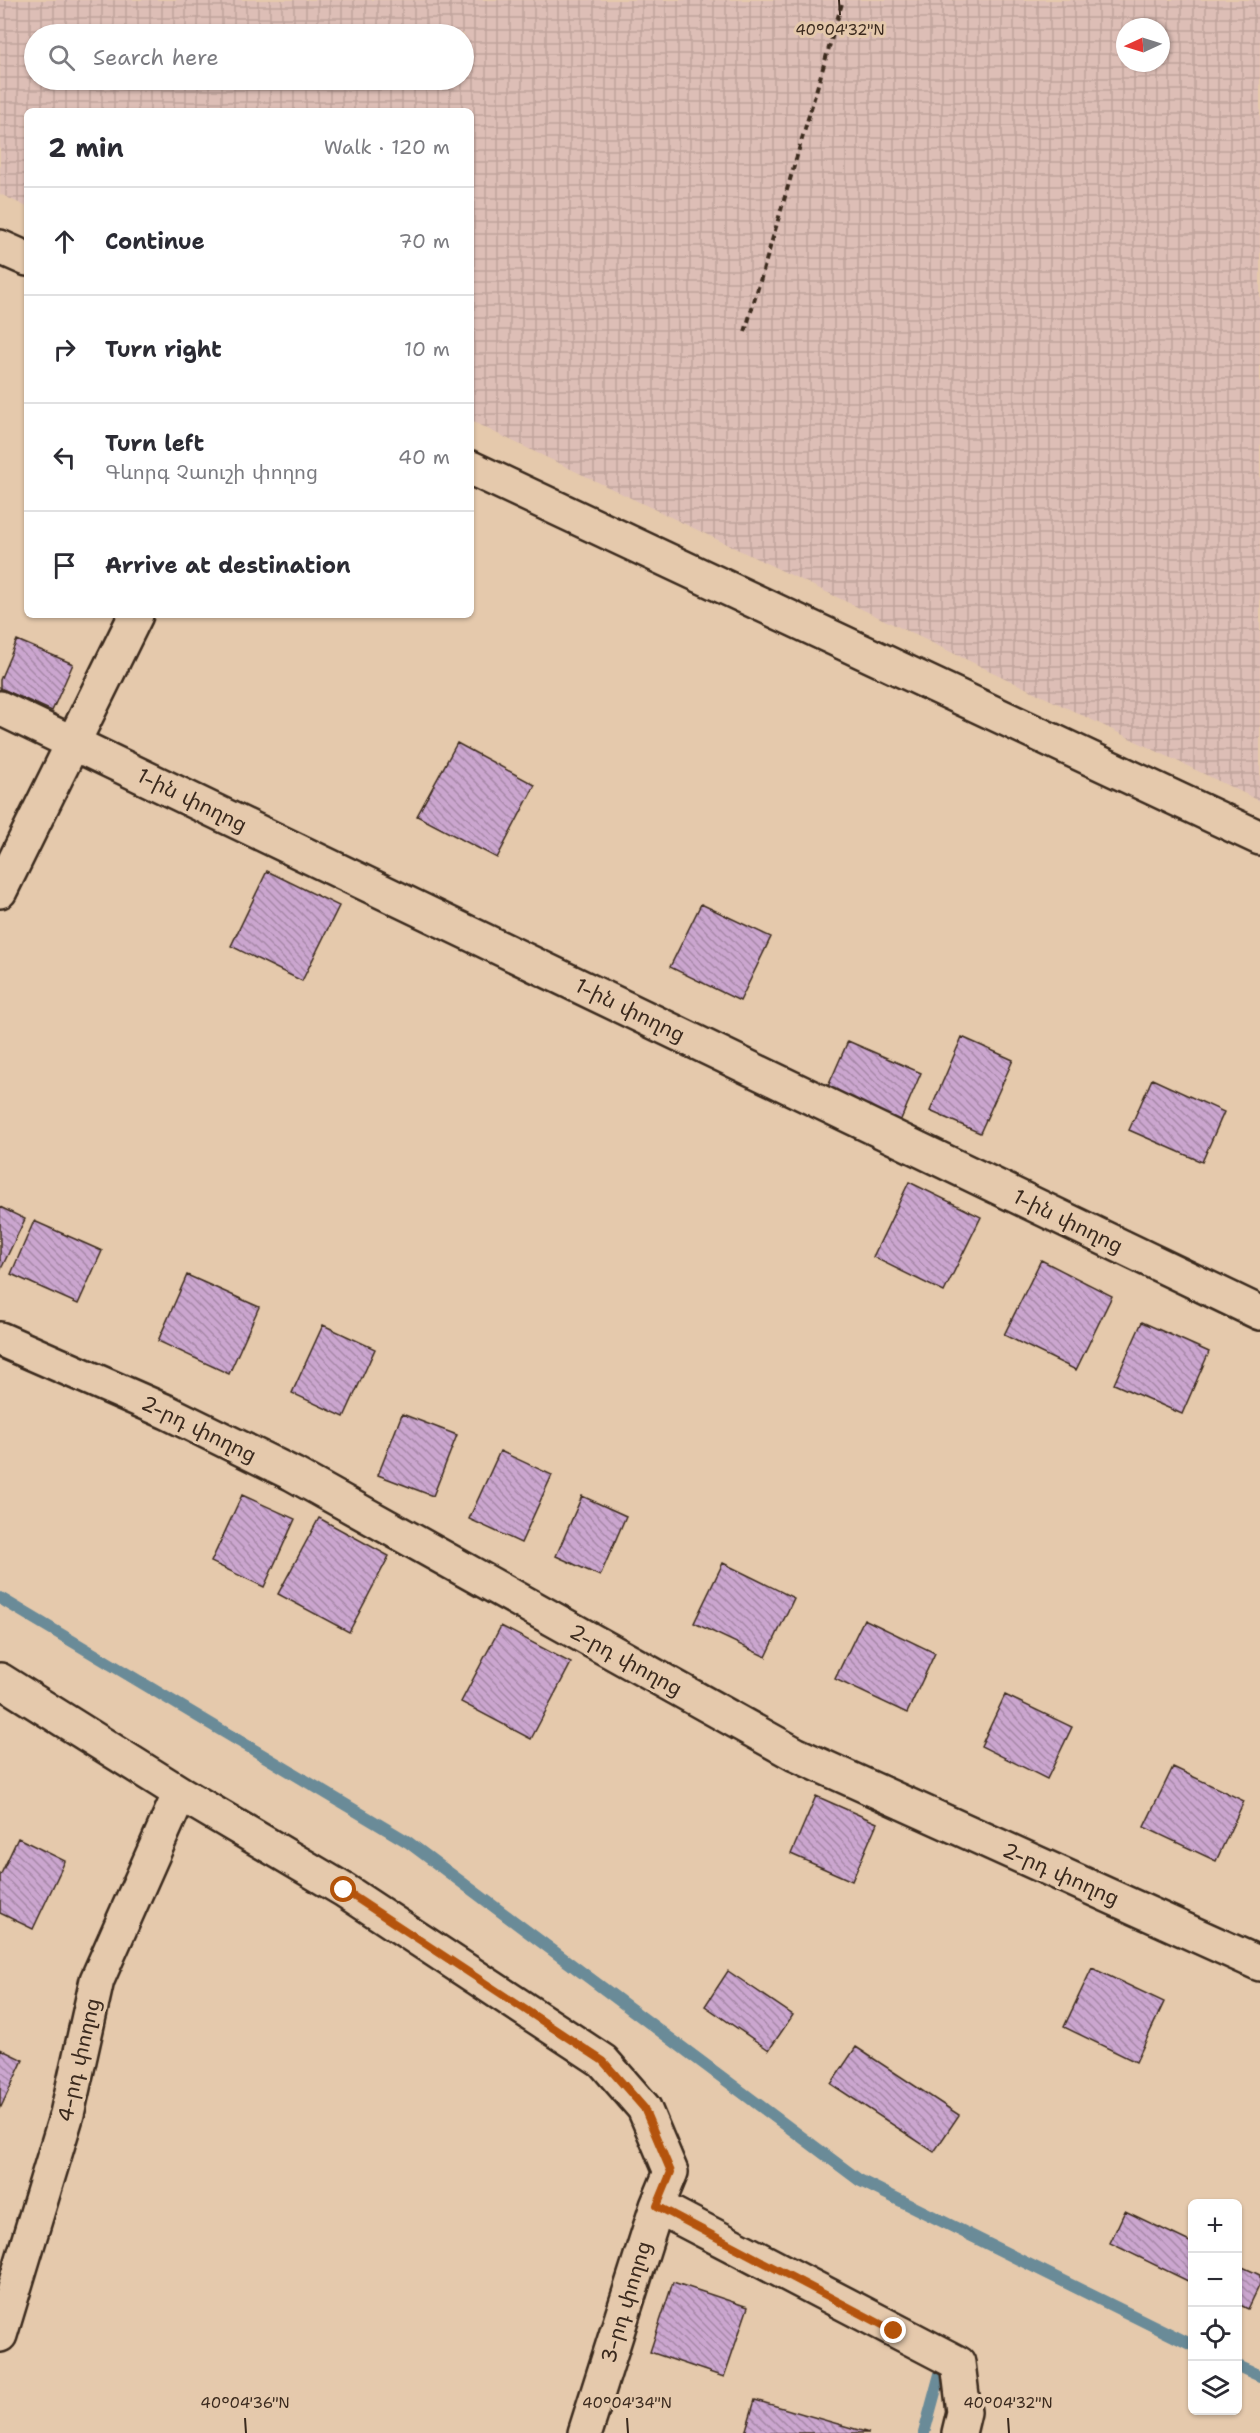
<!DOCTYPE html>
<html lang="en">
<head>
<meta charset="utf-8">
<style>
	body { margin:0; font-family:"Shantell Sans","Noto Sans Armenian",sans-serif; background:#f7f7f7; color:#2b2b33 }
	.controls { position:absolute; right:18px; bottom:18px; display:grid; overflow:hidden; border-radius:9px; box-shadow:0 2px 4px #0004 }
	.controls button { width:54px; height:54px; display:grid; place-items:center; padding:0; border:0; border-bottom:2px solid #e1e1e2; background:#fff; color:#2b2b33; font:30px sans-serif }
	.compass { position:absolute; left:1116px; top:18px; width:54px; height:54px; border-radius:50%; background:#fff; box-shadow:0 2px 4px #0004; rotate:266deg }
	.stop { position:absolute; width:18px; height:18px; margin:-14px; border:4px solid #b45309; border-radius:50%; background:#fff }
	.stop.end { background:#b45309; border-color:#fff; box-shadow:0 2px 6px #0008 }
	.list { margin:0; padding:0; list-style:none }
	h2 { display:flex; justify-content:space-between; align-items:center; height:78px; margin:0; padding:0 24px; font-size:26px }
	h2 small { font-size:20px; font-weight:400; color:#7c7c81 }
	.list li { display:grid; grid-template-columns:39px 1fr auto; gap:18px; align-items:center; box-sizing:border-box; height:108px; padding:0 24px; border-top:2px solid #e1e1e2 }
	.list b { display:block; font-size:22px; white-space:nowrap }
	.list p { margin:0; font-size:20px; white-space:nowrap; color:#7c7c81 }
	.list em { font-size:20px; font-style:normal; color:#7c7c81 }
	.icon { flex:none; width:33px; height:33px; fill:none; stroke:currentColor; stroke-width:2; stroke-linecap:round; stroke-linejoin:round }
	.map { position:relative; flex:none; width:1260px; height:2433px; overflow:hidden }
	.search { position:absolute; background:#fff; box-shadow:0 2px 4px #0004; left:24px; top:24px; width:450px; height:66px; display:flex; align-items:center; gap:15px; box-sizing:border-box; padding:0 21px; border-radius:33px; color:#7c7c81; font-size:22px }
	.panel { position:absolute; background:#fff; box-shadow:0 2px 4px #0004; left:24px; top:108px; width:450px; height:510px; border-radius:9px }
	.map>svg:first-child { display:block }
</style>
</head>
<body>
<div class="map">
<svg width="1260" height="2433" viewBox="0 0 1260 2433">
	<defs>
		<pattern id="industrial-grid" width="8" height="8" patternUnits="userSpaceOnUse" patternTransform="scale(1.5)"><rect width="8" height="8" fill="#ddbeb6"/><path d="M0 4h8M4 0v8" fill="none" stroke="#bfa39c"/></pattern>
		<pattern id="building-back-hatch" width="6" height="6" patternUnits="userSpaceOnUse" patternTransform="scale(1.5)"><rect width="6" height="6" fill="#cba6cf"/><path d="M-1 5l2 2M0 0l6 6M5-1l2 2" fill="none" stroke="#a687a7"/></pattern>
	</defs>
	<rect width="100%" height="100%" fill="#e5c9ac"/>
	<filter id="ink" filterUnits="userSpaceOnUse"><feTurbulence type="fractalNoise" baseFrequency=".0167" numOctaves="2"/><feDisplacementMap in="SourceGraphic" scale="12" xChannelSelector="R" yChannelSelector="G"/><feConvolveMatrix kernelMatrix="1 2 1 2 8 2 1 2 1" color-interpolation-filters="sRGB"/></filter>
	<g filter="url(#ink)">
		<path fill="url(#industrial-grid)" fill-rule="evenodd" d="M0,0H1260V801L471,421V111H27V207L0,194ZM1125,27H1161V63H1125ZM34,34H464V80H34Z"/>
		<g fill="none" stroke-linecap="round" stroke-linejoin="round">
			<path stroke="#6a8b98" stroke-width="12" d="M0,1598L408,1842L859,2180L1192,2345
				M1238,2366L1260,2376
				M924,2433L940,2374"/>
		</g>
		<path fill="url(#building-back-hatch)" stroke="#3b2a1e" stroke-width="1.5" d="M17,640L73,664L52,711L0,688V680Z
			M457,743L535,785L497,858L417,816Z
			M267,871L339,906L302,981L231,946Z
			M701,904L771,937L740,1001L670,967Z
			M962,1037L1013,1060L980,1133L930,1111Z
			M848,1041L921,1073L899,1124L826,1091Z
			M1152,1079L1224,1112L1202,1162L1129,1130Z
			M909,1182L981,1217L944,1292L873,1257Z
			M0,1207L25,1219L0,1271Z
			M34,1221L102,1251L78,1304L11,1274Z
			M1041,1260L1112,1296L1076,1370L1004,1335Z
			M187,1275L259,1307L229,1374L158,1341Z
			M1142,1322L1209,1352L1182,1414L1114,1384Z
			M323,1325L375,1349L344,1417L292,1393Z
			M402,1414L457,1435L433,1496L378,1475Z
			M500,1451L552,1475L521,1543L469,1519Z
			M242,1495L295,1519L264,1587L211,1562Z
			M582,1496L626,1516L600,1576L556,1556Z
			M319,1518L389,1556L349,1632L278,1594Z
			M723,1563L794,1598L766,1657L694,1623Z
			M864,1619L935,1653L907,1713L835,1679Z
			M501,1626L571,1663L531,1739L461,1702Z
			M1005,1695L1072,1727L1047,1779L981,1746Z
			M1173,1767L1244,1801L1216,1861L1144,1827Z
			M816,1796L877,1823L852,1881L791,1854Z
			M18,1838L65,1861L33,1929L0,1913V1876Z
			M1092,1968L1164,2002L1136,2062L1064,2027Z
			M728,1971L793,2015L769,2050L705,2006Z
			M856,2047L959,2115L934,2152L831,2084Z
			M0,2049L23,2060L0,2109Z
			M1125,2211L1192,2243V2283L1110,2243Z
			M1238,2265L1260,2275V2284L1248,2309L1238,2304Z
			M673,2282L748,2307L724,2377L650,2352Z
			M755,2400L869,2433H745Z"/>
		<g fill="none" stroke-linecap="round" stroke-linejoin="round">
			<g stroke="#3b2a1e" stroke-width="38">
				<path id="minor" d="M0,247L27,259
					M471,468L1260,838
					M0,708L1260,1313
					M0,891L136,615
					M0,1339L167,1412L293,1474L795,1754L1260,1964
					M0,1680L180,1793L344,1890L603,2061L644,2108L671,2172L657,2206L585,2433
					M657,2206L958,2363L964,2412L959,2433
					M0,2335L67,2114L97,1980L180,1793"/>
			</g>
			<path stroke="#3b2a1e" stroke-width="4" stroke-dasharray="6 4.5" stroke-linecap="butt" d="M745,332L843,0"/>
			<use href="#minor" stroke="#e5c9ac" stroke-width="33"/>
		</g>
	</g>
	<g fill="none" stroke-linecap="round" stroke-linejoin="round" filter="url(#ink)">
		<path stroke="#b45309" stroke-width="8" d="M344,1890L603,2061L644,2108L671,2172L657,2206L894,2331"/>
	</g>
	<path fill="none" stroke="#3b2a1e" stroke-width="2" d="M839,0L840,15M245,2418L246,2433M627,2418L628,2433M1008,2418L1009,2433"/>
	<g text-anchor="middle" stroke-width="6" stroke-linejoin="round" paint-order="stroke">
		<g font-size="21" fill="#3b2a1e" stroke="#e5c9ac">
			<text transform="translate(192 800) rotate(26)" y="7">1-ին փողոց</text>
			<text transform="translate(630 1010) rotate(26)" y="7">1-ին փողոց</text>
			<text transform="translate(1068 1221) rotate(26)" y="7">1-ին փողոց</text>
			<text transform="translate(199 1429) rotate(26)" y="7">2-րդ փողոց</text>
			<text transform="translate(626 1660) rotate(29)" y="7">2-րդ փողոց</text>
			<text transform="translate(1061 1874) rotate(24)" y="7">2-րդ փողոց</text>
			<text transform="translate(79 2060) rotate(-77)" y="7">4-րդ փողոց</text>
			<text transform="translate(626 2302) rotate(-73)" y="7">3-րդ փողոց</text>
		</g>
	</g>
	<g font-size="15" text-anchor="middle" fill="#3b2a1e" stroke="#e5c9ac" stroke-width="6" stroke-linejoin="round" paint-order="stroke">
		<text x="840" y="35">40°04'32"N</text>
		<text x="245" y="2408">40°04'36"N</text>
		<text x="627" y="2408">40°04'34"N</text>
		<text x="1008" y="2408">40°04'32"N</text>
	</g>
</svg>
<div class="controls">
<button>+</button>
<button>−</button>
<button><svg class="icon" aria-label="locate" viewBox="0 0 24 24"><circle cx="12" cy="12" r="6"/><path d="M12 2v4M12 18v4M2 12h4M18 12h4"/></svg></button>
<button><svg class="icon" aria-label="layers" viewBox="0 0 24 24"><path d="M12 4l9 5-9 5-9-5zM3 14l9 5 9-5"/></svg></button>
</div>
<svg class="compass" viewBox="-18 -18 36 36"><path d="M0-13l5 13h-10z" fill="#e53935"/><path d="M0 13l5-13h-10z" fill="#7c7c81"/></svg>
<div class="stop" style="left:344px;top:1890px"></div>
<div class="stop end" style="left:894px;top:2331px"></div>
<div class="search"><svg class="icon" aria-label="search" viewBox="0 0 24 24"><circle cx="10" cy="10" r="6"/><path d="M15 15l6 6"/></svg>Search here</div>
<section class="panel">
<h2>2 min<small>Walk · 120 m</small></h2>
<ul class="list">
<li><svg class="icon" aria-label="ahead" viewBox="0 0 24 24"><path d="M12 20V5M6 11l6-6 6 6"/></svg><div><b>Continue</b></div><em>70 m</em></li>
<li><svg class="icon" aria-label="right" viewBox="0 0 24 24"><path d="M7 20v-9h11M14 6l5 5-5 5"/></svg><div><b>Turn right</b></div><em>10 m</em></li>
<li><svg class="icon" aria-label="left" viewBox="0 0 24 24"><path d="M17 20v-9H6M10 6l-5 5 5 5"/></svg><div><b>Turn left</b><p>Գևորգ Չաուշի փողոց</p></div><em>40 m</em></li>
<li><svg class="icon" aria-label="arrive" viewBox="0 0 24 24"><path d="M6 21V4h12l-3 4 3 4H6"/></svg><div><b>Arrive at destination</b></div></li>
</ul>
</section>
</div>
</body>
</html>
